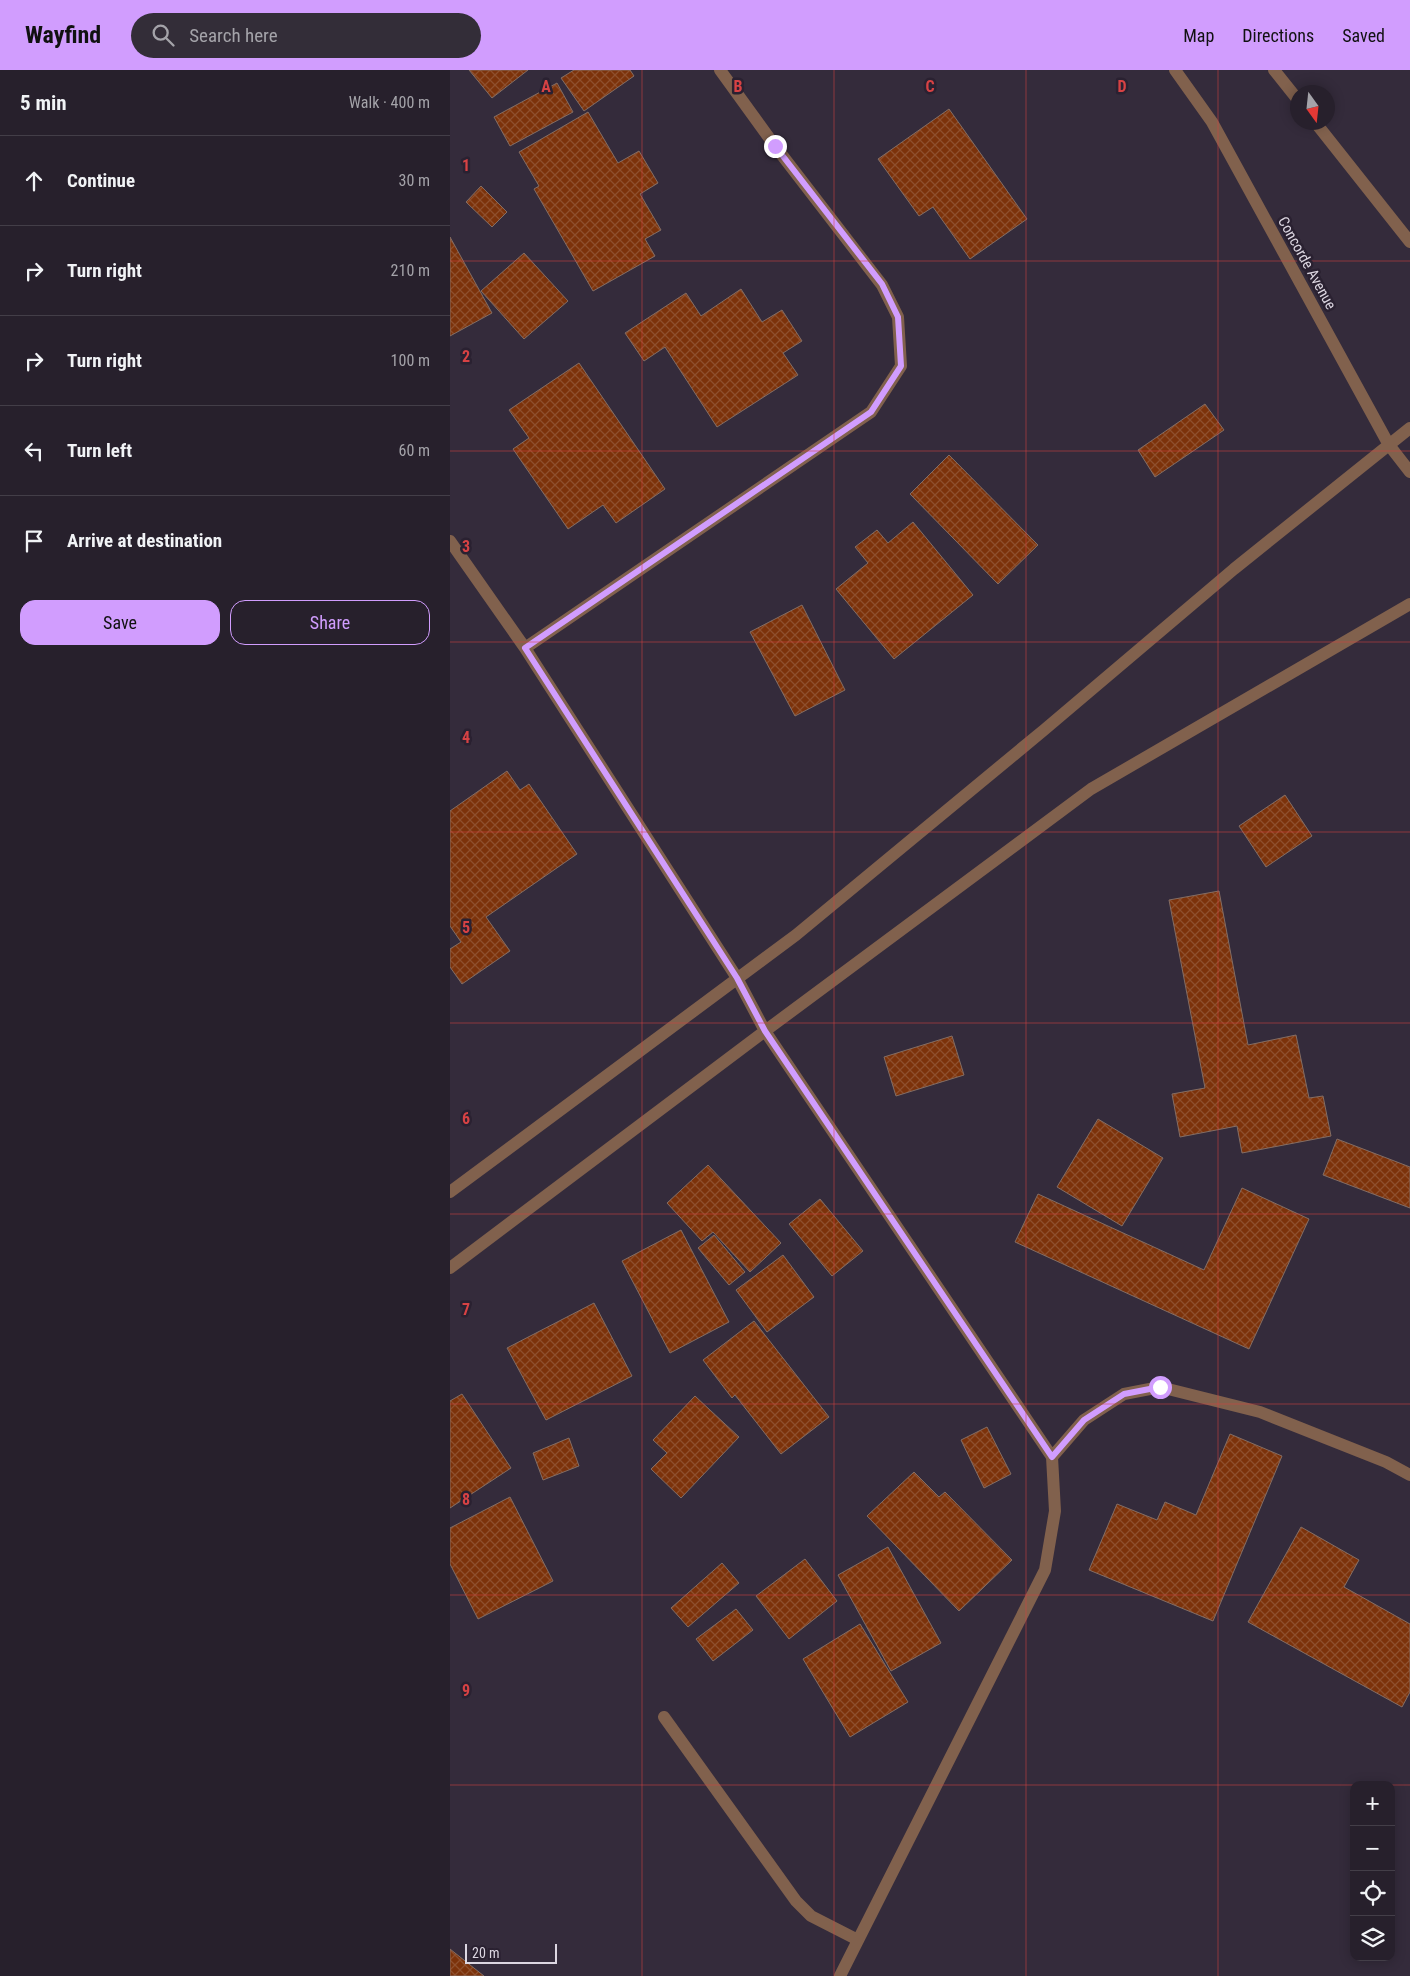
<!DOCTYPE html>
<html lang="en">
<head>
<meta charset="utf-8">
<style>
	body { margin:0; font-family:"Roboto Condensed",sans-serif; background:#332d38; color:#f1f3f6 }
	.controls { position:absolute; right:15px; bottom:15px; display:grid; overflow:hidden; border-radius:10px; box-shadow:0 2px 12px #0003 }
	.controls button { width:45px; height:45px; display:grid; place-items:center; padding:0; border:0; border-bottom:1px solid #433e48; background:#27202c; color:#f1f3f6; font:25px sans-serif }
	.compass { position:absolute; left:840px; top:15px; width:45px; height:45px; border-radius:50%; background:#27202c; box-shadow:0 2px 12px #0003; rotate:165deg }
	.scale { position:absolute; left:15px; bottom:12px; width:92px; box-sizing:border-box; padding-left:5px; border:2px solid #dcd6e1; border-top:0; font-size:14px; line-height:18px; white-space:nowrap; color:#dcd6e1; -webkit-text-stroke:4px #2a2131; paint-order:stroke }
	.stop { position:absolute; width:15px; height:15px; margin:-11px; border:4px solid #d19dfe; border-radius:50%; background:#fff }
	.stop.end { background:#d19dfe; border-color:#fff; box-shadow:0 1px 5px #0008 }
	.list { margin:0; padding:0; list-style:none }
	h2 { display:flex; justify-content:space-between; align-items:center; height:65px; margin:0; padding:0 20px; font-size:21px }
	h2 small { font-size:16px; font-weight:400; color:#a4a3a9 }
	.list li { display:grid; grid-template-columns:32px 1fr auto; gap:15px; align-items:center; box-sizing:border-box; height:90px; padding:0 20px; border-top:1px solid #433e48 }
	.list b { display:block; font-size:19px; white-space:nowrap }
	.list em { font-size:16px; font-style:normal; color:#a4a3a9 }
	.actions { display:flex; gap:10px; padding:15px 20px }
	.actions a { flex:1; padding:11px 0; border:1px solid #d19dfe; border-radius:15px; text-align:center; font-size:18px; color:#d19dfe }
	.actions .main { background:#d19dfe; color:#111 }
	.icon { flex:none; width:28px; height:28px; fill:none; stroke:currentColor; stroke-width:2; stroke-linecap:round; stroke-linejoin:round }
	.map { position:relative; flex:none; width:960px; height:1906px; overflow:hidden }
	header { display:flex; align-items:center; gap:30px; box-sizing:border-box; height:70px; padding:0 25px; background:#d19dfe; color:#111 }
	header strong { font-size:24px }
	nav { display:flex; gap:28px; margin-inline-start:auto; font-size:18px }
	.search { width:350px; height:45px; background:#332d38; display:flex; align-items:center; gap:12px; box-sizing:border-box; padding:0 18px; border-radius:28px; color:#a4a3a9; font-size:19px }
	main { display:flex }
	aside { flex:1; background:#27202c }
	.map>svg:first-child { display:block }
</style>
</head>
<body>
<header>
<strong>Wayfind</strong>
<div class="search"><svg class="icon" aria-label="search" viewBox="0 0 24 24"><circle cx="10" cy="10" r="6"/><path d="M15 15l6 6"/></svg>Search here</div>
<nav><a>Map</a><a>Directions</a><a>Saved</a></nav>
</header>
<main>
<aside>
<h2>5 min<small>Walk · 400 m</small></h2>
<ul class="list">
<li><svg class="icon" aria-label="ahead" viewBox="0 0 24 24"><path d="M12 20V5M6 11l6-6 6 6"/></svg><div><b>Continue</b></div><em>30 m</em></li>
<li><svg class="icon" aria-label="right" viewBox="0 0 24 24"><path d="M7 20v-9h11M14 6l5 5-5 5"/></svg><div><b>Turn right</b></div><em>210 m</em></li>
<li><svg class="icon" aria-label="right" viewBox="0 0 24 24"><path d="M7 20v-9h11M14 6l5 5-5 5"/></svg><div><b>Turn right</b></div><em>100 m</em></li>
<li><svg class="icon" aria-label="left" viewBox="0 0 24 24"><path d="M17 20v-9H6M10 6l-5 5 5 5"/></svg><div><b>Turn left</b></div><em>60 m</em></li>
<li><svg class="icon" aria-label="arrive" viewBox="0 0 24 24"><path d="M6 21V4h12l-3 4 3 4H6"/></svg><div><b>Arrive at destination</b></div></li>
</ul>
<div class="actions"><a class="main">Save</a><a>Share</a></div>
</aside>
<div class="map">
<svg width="960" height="1906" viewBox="0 0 960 1906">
	<defs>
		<pattern id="building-cross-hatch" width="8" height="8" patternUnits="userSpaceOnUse" patternTransform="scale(1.25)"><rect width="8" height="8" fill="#7c320a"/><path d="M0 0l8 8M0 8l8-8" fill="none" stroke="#8e4f2d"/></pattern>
	</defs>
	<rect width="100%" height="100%" fill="#342b3b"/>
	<path fill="url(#building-cross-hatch)" stroke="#836d64" d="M19,0H78L42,28Z
		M124,0H180L184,6L134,41L111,8Z
		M107,13L123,42L60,76L44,47Z
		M499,39L577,149L520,189L483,137L469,146L428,89Z
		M138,42L168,93L189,81L208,113L190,124L211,160L195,169L205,186L143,221L84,119L89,116L69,82Z
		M31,116L57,142L42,157L16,132Z
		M0,167L42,243L0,266Z
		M74,183L118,231L74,269L31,221Z
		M291,219L312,252L332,240L352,271L333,283L348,305L267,357L215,277L194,291L175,263L236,223L251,246Z
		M129,293L215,419L166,453L153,435L118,459L63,379L79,368L59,340Z
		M755,334L774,360L705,407L688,380Z
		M499,385L588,475L548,514L460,424Z
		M463,452L523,525L444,589L386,519L418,493L405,477L427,460L438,473Z
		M352,535L395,620L345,646L300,562Z
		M57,701L70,720L79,714L127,784L36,847L60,881L12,914L0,897V879L11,872L0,856V741Z
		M835,725L862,766L816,797L789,756Z
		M769,821L798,975L846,965L859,1028L873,1026L881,1066L792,1083L787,1056L730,1067L722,1024L755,1018L719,830Z
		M502,966L514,1005L446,1026L434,987Z
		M648,1049L713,1088L672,1156L607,1117Z
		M887,1069L960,1097V1138L873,1105Z
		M258,1095L331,1173L300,1202L263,1162L252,1171L217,1133Z
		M792,1118L859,1149L799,1279L565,1172L588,1124L754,1200Z
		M370,1129L413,1181L382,1206L339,1154Z
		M231,1160L279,1252L220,1283L172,1191Z
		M264,1165L295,1202L279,1215L248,1178Z
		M333,1185L364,1227L317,1262L286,1220Z
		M144,1233L182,1306L96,1350L57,1278Z
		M304,1251L379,1347L331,1384L285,1325L282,1328L253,1290Z
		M12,1324L61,1398L0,1438V1331Z
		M245,1326L289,1367L231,1428L201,1399L217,1383L203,1370Z
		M537,1357L561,1404L534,1418L511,1370Z
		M780,1364L832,1386L763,1551L639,1500L667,1434L707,1450L715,1432L746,1445Z
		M119,1368L129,1396L93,1410L83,1383Z
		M464,1402L489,1427L495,1422L562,1490L509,1541L417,1446Z
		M60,1427L103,1511L28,1549L0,1494V1458Z
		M851,1457L909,1490L894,1517L960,1554V1622L952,1637L798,1552Z
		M438,1477L491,1573L441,1601L388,1505Z
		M355,1489L387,1531L339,1569L306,1526Z
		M272,1493L289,1513L238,1557L221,1538Z
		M286,1539L303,1560L263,1591L246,1569Z
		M410,1554L458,1632L400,1667L353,1589Z
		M0,1879L34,1906H0Z"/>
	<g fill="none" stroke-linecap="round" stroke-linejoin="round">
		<path stroke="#81614d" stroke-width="12" d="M725,0L762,52L939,375L960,402
			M824,0L848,30
			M865,52L960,172
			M0,471L75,578L287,908L315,961L602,1387
			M75,578L421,342L451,296L448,247L432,215L325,76L270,0
			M0,1122L346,865L594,660L784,499L960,358
			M0,1198L315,961L641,719L960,534
			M214,1647L346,1831L361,1846L408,1870
			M390,1906L595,1500L605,1441L602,1387L634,1350L674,1324L710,1317L810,1342L936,1392L960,1405"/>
	</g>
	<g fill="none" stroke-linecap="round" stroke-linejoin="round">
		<path stroke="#d19dfe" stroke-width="6" d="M325,76L432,214L448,247L451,296L421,342L75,578L287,908L315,961L602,1387L634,1350L674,1324L710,1317"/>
	</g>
	<path fill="none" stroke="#d74244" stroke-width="1" stroke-opacity="0.55" d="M192,0V1906M384,0V1906M576,0V1906M768,0V1906M0,191H960M0,381H960M0,572H960M0,762H960M0,953H960M0,1144H960M0,1334H960M0,1525H960M0,1715H904M941,1715H960"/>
	<g text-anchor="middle" stroke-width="5" stroke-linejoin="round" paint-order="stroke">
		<g font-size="15" fill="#dcd6e1" stroke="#2a2131">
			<text transform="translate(857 193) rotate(61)" y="5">Concorde Avenue</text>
		</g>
	</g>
	<g font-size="16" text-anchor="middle" font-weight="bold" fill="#d74244" stroke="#2a2131" stroke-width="5" stroke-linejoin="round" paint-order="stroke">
		<text x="96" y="22">A</text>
		<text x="288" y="22">B</text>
		<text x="480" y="22">C</text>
		<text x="672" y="22">D</text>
		<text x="16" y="101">1</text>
		<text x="16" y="292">2</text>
		<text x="16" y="482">3</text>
		<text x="16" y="673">4</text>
		<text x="16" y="863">5</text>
		<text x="16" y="1054">6</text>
		<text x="16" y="1245">7</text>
		<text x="16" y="1435">8</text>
		<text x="16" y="1626">9</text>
	</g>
</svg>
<div class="controls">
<button>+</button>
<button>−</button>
<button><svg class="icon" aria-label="locate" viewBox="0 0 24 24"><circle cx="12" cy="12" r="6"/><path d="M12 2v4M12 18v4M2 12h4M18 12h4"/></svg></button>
<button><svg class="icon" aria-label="layers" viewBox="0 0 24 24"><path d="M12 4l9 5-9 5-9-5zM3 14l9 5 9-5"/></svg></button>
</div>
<svg class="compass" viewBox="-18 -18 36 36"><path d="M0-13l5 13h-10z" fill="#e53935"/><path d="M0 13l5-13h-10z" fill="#a4a3a9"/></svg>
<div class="scale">20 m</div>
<div class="stop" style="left:710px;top:1317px"></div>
<div class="stop end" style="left:325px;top:76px"></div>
</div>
</main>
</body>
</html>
